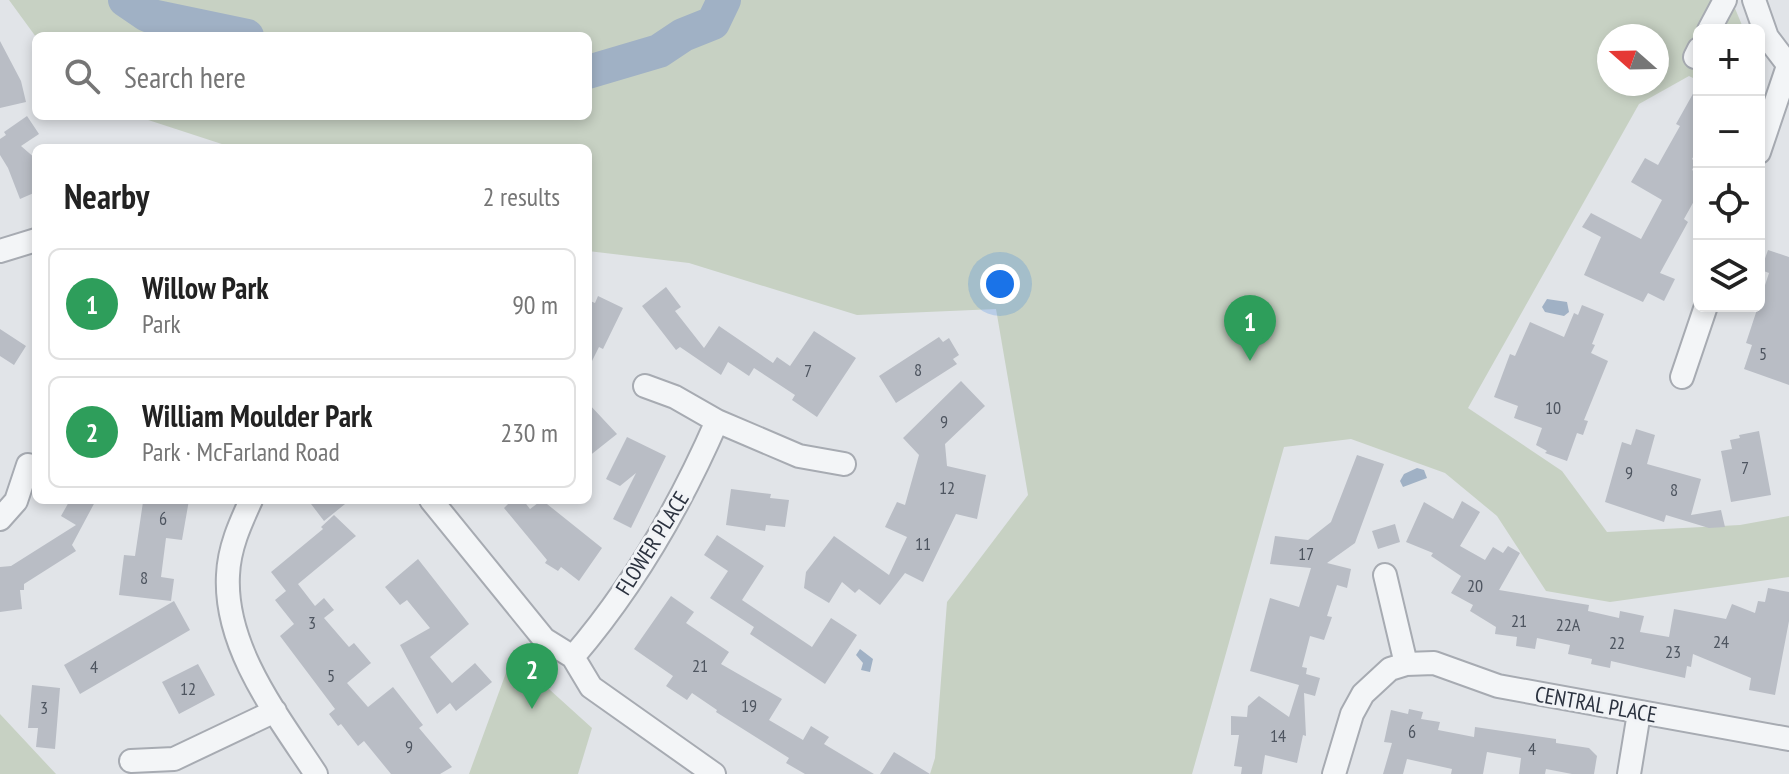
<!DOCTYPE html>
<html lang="en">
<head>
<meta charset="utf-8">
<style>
	body { margin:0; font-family:"PT Sans Narrow",sans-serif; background:#f2f2f2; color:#222 }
	.controls { position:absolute; right:24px; top:24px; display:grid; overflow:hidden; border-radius:12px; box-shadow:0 4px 12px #0003 }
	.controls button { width:72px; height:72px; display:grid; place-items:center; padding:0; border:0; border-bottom:2px solid #e0e0e0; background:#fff; color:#222; font:40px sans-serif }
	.compass { position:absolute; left:1597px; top:24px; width:72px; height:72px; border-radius:50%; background:#fff; box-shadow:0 4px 12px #0003; rotate:290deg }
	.you { position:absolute; left:1000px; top:284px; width:28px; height:28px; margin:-20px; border:6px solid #fff; border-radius:50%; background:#1a73e8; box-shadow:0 0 0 12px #1a73e833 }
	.badge { display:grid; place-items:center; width:52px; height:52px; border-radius:50%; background:#c15262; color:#fff; font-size:26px; font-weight:700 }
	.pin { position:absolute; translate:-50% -66px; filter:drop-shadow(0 2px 4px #0008) }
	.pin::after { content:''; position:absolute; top:42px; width:28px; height:24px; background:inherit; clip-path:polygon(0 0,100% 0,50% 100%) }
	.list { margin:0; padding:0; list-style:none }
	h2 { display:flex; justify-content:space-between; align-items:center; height:104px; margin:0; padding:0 32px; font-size:34px }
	h2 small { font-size:26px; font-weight:400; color:#767676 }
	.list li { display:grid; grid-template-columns:52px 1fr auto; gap:24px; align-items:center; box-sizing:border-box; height:112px; margin:0 16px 16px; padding:0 16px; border:2px solid #e0e0e0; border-radius:12px }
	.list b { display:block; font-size:30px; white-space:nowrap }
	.list p { margin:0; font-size:26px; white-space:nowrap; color:#767676 }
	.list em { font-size:26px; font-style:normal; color:#767676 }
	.icon { flex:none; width:44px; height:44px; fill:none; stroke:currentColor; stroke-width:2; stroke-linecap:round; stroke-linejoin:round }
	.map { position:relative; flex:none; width:1789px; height:774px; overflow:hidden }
	.search { position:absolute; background:#fff; box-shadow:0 4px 12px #0003; left:32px; top:32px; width:560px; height:88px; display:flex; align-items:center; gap:20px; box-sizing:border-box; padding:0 28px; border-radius:12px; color:#767676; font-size:30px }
	.panel { position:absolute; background:#fff; box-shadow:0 4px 12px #0003; left:32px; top:144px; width:560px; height:360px; border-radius:12px }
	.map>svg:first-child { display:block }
</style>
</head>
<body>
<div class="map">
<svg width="1789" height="774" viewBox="0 0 1789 774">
	<rect width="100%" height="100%" fill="#e1e4e8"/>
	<path fill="#c7d1c3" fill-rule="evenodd" d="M9,0H1737L1734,6L1744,30H1699V81L1689,76L1639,104L1468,408L1562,471L1607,532L1740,525L1789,516V577L1610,602L1546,591L1497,516L1445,473L1351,439L1284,447L1192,774H930L935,758L947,602L1028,495L996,309L857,315L689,263L588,251V148H234L136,116H588V36L36,37ZM1609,36H1657V84H1609Z
		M514,651L550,690L592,728L578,774H469Z
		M0,714L56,774H0Z"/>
	<path fill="#a0b1c5" d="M1547,299L1567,302L1569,312L1564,316L1545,312L1542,307Z
		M1417,468L1424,470L1427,478L1403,487L1400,481L1404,474Z
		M860,649L873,659L870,672L861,670L863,663L856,655Z"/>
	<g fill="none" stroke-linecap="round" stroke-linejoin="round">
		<path stroke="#a0b1c5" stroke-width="34" d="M125,0L147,15L247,36
			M588,72L659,51L683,35L713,23L724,0"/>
	</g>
	<path fill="#b9bdc5" d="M0,41L21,81L26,102L0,108Z
		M1699,83V146L1692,159L1696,162L1692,170L1699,174V192L1684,219L1688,222L1660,273L1675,279L1664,301L1648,293L1643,302L1584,275L1601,237L1582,227L1591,213L1641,239L1662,200L1631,182L1645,158L1658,165L1680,126L1676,124Z
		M27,116L39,134L21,146L36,159V192L20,199L8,168L0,155V139L6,135L4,132Z
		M1768,250L1789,257V385L1744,369L1752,345L1746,343L1769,273L1761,270Z
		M666,287L681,307L675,311L704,348L719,326L773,363L777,357L790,366L814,331L856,358L817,417L792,400L795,395L754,368L749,376L728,362L721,375L680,347L676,350L642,306Z
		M598,296L623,308L603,349L599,347L588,369V300L595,303Z
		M1582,305L1604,314L1592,344L1595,345L1591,353L1608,361L1584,420L1588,421L1583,435L1577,433L1567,461L1545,453L1547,451L1536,445L1542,428L1514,418L1518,406L1494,397L1510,354L1515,356L1530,322L1564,337L1574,313L1578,315Z
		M0,329L26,346L14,365L0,356Z
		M939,337L943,342L949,338L959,355L953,359L957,364L896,403L879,376Z
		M961,381L985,406L945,444L947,466L986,475L977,519L956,514L923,582L905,573L880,605L859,589L855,593L842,582L829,603L804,588L806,572L834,536L889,575L907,537L885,527L897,502L905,505L919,455L903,438Z
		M588,403L617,434L588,457Z
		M1636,429L1655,435L1647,464L1701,479L1691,515L1721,510L1725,527L1709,528L1666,515L1664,522L1605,502L1622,442L1631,445Z
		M1759,431L1771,495L1731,502L1721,451L1732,449L1730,440L1740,438L1739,435Z
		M627,437L666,456L631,528L613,519L636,473L620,486L606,479Z
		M1357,455L1384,464L1355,543L1327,563L1351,569L1347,588L1337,585L1327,616L1332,617L1324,640L1310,636L1302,667L1307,668L1306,674L1320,678L1315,696L1304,693L1306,736L1303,735L1297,763L1265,755L1262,774H1241L1242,767L1234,766L1239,735H1231V716L1247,717L1248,706L1259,696L1289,717L1299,685L1250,671L1270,598L1299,607L1311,568L1270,564L1275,536L1308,540L1331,522Z
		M731,489L771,494L770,498L789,500L785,527L766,525L765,531L726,525Z
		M70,500H96L72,545L76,551L24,584V590H20L22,609L0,612V567L11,566L76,525L61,516Z
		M158,500H189L182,540L166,538L161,577L174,579L171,601L119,595L124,555L135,556L143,502L157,504Z
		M308,500H350L324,521Z
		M512,500H523L530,509L542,500L602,548L579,581L561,567L558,571L545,563L547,560L504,508Z
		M1462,501L1480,512L1460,546L1485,560L1493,547L1503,553L1508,546L1520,553L1499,590L1589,605L1588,611L1619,618L1620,611L1644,616L1640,632L1669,637L1674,609L1726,619L1732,604L1755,613L1758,601L1765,602L1768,588L1789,592V621L1775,695L1749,690L1751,678L1693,654L1691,667L1687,666L1685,678L1611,661L1610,668L1591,664L1592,659L1568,654L1570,645L1537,638L1535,649L1516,646L1517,637L1495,634L1496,627L1470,611L1473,605L1451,593L1461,576L1431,556L1433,553L1406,542L1424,502L1453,519Z
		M334,515L356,536L298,584L315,606L324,598L334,610L324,618L349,647L354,643L371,663L347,683L368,707L393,687L423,725L419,728L452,767L440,774H391L364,741L358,746L341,724L338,726L329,714L335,709L280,636L294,624L275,600L286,591L271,572L323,529L321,527Z
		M1395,524L1400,542L1378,549L1372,531Z
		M717,535L764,566L742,600L812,647L831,618L857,635L825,684L750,634L754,627L710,598L728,571L704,555Z
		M418,559L469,624L430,657L452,683L475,663L492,682L456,711L450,703L437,714L400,645L430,628L407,600L400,605L385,587Z
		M671,596L694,612L686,623L729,652L721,664L782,699L769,720L803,740L811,726L829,737L824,744L874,774H805L786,763L789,758L716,712L717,710L692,693L687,700L666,686L673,676L634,649Z
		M174,601L190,630L80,694L64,665Z
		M198,664L215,695L179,714L162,682Z
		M32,685L60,688L55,749L36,747L38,728H28Z
		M1409,709L1423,712L1421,719L1440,722L1438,730L1474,737L1475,727L1556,739V743L1589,748L1597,756L1594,774H1572L1546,769L1545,774H1519L1521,758L1487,752L1483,774H1451L1452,769L1407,759L1403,774H1383L1392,743L1384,742L1391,710L1408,714Z
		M894,752L930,774H880Z"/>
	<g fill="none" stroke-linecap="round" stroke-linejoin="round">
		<g stroke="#a7abb2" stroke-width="26">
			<path id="minor" d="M1754,0L1767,37L1789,66
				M1709,30L1725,0
				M1695,57L1699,49
				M1759,152L1788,66
				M0,251L36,240
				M1682,377L1706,306
				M645,386L675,397L717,421L799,456L844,464
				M251,500C240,524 229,548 228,575C224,648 278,716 316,774
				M431,500L544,639L573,657L591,687L714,774
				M0,519L16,501L28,465
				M1385,575L1406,664
				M573,657C634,586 680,506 717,421
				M131,761L174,759L275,711
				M1334,774L1352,714L1363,694L1390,669L1406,664L1434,663L1498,686L1789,739
				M1629,774L1639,713"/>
		</g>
		<use href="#minor" stroke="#f3f5f7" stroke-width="22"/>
	</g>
	<g text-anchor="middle" stroke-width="6" stroke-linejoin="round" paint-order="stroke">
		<g font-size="18" fill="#4e5560">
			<text x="1763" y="360">5</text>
			<text x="918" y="376">8</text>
			<text x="808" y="377">7</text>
			<text x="1553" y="414">10</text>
			<text x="944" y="428">9</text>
			<text x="1745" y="474">7</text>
			<text x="1629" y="479">9</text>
			<text x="947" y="494">12</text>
			<text x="1674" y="496">8</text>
			<text x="163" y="525">6</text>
			<text x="923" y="550">11</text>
			<text x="1306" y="560">17</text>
			<text x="144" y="584">8</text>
			<text x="1475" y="592">20</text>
			<text x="1519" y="627">21</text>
			<text x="312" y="629">3</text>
			<text x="1568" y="631">22A</text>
			<text x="1721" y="648">24</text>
			<text x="1617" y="649">22</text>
			<text x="1673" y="658">23</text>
			<text x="700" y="672">21</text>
			<text x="94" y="673">4</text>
			<text x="331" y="682">5</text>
			<text x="188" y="695">12</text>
			<text x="749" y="712">19</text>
			<text x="44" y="714">3</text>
			<text x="1412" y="738">6</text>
			<text x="1278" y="742">14</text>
			<text x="409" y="753">9</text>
			<text x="1532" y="755">4</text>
		</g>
		<g font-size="22" fill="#2b323f" stroke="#f1f3f6">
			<text transform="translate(652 543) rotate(-58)" y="8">FLOWER PLACE</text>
			<text transform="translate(1596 704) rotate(10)" y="8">CENTRAL PLACE</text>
		</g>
	</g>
</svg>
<div class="controls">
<button>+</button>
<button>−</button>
<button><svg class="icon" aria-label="locate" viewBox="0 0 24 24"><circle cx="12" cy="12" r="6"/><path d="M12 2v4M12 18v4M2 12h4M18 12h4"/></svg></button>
<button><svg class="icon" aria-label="layers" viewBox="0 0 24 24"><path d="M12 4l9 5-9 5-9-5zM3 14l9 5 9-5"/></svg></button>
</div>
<svg class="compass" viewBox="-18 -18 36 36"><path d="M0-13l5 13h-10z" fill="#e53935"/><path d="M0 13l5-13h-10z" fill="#767676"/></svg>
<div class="you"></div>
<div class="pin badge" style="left:1250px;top:361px;background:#2e9e5b">1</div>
<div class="pin badge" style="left:532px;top:709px;background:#2e9e5b">2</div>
<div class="search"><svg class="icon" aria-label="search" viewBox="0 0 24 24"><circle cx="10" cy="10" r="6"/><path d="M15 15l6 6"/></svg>Search here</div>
<section class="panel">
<h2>Nearby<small>2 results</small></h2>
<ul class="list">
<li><span class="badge" style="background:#2e9e5b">1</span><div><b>Willow Park</b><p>Park</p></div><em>90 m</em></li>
<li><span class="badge" style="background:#2e9e5b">2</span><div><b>William Moulder Park</b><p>Park · McFarland Road</p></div><em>230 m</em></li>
</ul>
</section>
</div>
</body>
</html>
